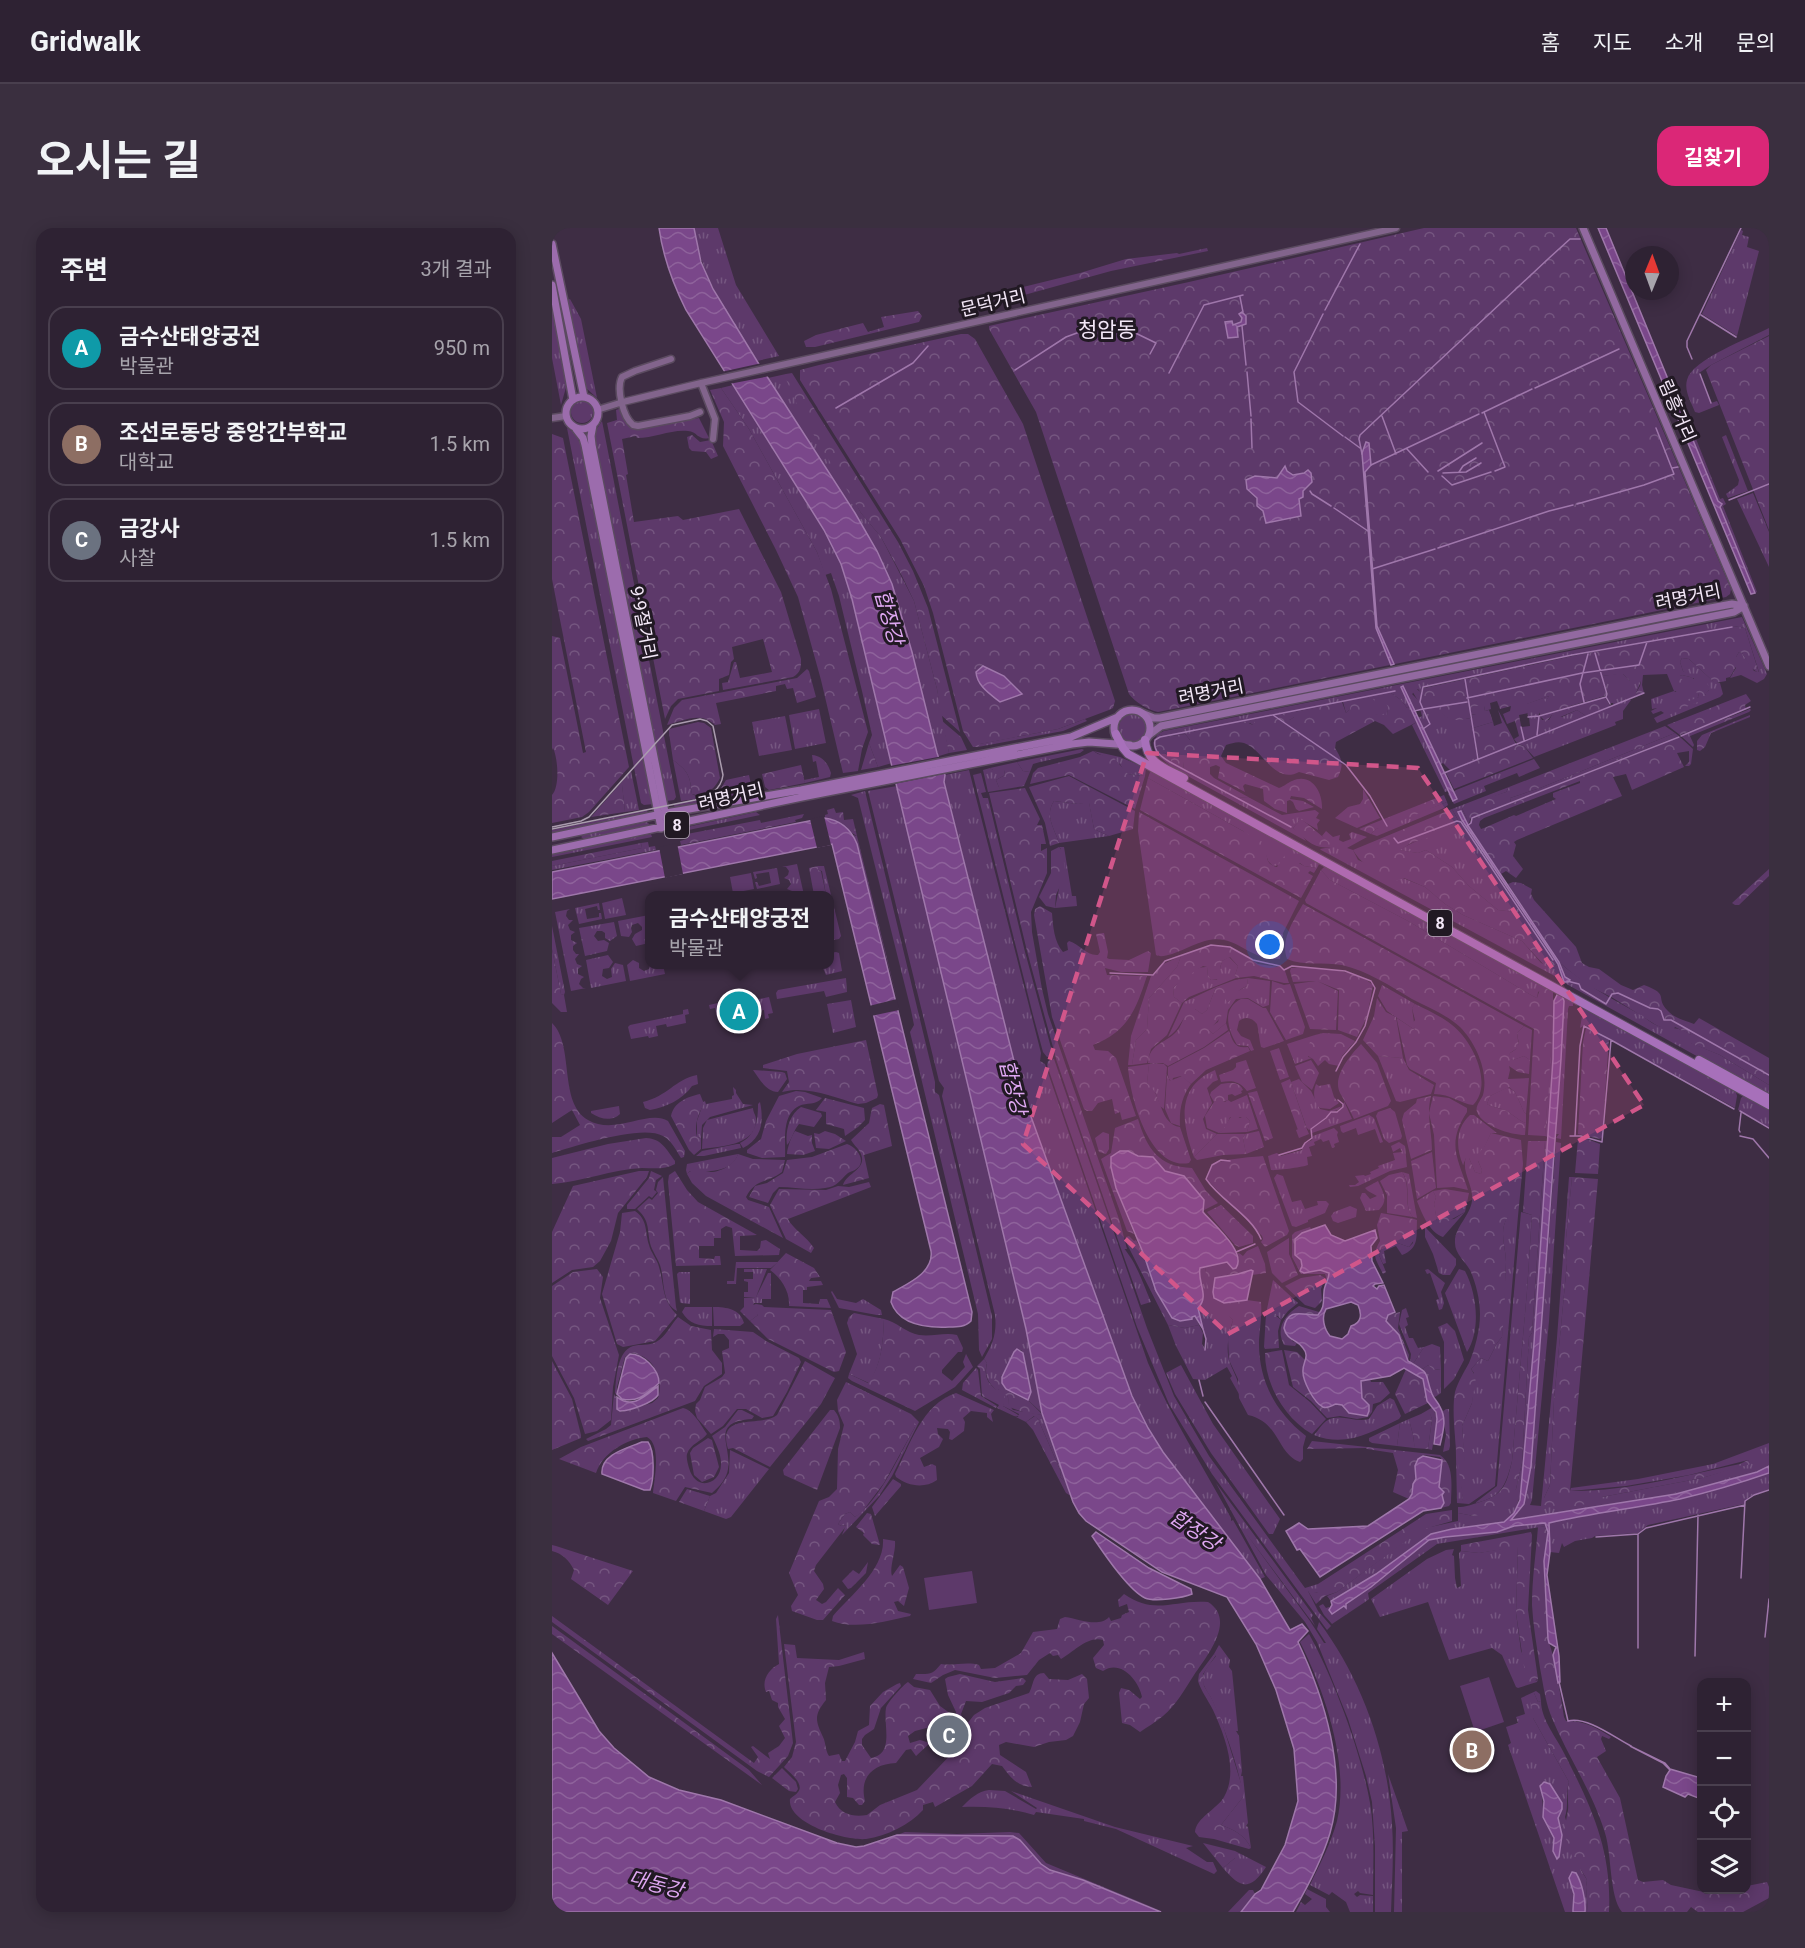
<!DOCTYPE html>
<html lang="ko">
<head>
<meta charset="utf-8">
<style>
	body { margin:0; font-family:Roboto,"Noto Sans KR",sans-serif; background:#3a2f3f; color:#f1f3f6 }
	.controls { position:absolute; right:18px; bottom:18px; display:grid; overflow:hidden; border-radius:12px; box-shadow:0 3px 15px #0003 }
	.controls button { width:54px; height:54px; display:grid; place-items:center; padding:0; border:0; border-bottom:2px solid #493f4e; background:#2e2233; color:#f1f3f6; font:30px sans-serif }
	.compass { position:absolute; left:1073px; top:18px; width:54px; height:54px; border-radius:50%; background:#2e2233; box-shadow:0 3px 15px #0003; rotate:1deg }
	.you { position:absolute; left:718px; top:717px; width:21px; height:21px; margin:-15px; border:4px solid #fff; border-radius:50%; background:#1a73e8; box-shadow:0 0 0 9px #1a73e833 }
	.badge { display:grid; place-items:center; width:39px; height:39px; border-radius:50%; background:#db2777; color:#fff; font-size:20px; font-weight:700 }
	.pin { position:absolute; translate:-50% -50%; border:3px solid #fff; box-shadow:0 2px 6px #0006 }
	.popup { position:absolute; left:93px; top:663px; width:189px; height:78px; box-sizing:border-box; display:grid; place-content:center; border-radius:12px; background:#2e2233; filter:drop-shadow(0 2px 4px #0005); font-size:20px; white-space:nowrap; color:#a7a4ac }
	.popup b { font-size:22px; color:#f1f3f6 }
	.popup::after { content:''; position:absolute; left:50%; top:100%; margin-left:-12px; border:12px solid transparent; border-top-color:#2e2233 }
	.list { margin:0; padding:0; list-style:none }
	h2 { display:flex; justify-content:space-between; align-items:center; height:78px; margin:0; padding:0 24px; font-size:26px }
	h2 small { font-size:20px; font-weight:400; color:#a7a4ac }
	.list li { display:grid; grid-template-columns:39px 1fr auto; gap:18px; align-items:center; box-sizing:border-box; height:84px; margin:0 12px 12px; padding:0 12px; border:2px solid #493f4e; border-radius:18px }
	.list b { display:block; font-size:22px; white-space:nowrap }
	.list p { margin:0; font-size:20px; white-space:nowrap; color:#a7a4ac }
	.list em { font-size:20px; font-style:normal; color:#a7a4ac }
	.icon { flex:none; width:33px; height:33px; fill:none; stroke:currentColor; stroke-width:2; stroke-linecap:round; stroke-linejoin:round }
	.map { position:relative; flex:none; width:1217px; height:1684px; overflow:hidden; border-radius:18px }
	header { display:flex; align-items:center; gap:36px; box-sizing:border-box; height:84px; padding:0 30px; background:#2e2233; border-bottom:2px solid #493f4e }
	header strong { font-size:28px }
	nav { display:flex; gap:33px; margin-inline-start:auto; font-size:21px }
	.intro { display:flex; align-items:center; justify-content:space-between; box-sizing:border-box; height:144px; padding:0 36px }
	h1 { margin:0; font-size:42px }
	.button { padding:15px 27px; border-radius:18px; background:#db2777; color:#fff; font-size:21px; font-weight:700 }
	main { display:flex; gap:36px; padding:0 36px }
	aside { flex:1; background:#2e2233; border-radius:18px; box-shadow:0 3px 15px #0003 }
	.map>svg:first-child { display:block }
</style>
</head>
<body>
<header>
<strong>Gridwalk</strong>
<nav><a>홈</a><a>지도</a><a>소개</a><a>문의</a></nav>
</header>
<div class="intro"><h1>오시는 길</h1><a class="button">길찾기</a></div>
<main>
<aside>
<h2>주변<small>3개 결과</small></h2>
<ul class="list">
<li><span class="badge" style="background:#0f9aa8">A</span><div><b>금수산태양궁전</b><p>박물관</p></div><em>950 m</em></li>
<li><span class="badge" style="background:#8d6e63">B</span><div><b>조선로동당 중앙간부학교</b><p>대학교</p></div><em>1.5 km</em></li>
<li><span class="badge" style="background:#6b7280">C</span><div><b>금강사</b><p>사찰</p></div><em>1.5 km</em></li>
</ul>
</aside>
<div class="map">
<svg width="1217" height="1684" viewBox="0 0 1217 1684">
	<defs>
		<pattern id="grass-tufts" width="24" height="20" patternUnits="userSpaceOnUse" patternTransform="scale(1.5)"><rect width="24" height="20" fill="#5d396a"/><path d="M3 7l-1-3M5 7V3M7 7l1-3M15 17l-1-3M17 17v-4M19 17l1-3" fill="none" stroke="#755680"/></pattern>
		<pattern id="forest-crowns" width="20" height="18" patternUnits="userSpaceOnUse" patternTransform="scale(1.5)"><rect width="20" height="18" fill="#5d396a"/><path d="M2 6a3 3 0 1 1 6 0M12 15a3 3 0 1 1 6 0" fill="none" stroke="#755680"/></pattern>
		<pattern id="water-waves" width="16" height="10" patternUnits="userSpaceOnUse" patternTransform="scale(1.5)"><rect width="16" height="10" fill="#7a478a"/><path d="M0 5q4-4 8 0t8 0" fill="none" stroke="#8e629b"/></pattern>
	</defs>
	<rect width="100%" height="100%" fill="#3e2d44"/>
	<path fill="url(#grass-tufts)" fill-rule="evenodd" d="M142,0H166L184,57L227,128L205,133C179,90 149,51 142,0Z
		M1189,2L1191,3L1190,7L1197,9L1195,19L1207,23L1185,108L1150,86Z
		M18,71L29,91L45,170L33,159L15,72Z
		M0,79L15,156L9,177L0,130Z
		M1217,100V107L1159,137L1147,145L1159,175L1165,173L1167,177L1147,185L1143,184C1139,174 1132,163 1135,152C1140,131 1198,110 1217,100Z
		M234,146V149L309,285L329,309L362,373L385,461L397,525L387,528L385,526L374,481L303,285L216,150Z
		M181,157L272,302L289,336L300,371L340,535L326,539L317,515L320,507L310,463L287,368L279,345L273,347L265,324L197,201L169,160Z
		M1127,168L1168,271L1171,270L1174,276L1171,278L1205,364L1203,365L1168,279L1170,276L1166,273L1123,170Z
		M19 184a11 11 0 1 1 22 0a11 11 0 1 1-22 0Z
		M50,193L124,569L122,572L114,573L43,214L44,202Z
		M15,200L23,205L29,217L101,576L92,577L89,575Z
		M1174,207L1196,263L1176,270L1174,266L1186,257L1187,252L1170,209Z
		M1201,265L1217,304V339L1185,271Z
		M1180,379L1181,382L861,445L860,443Z
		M1190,389L1215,446L1212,451L1205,455L1189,447L1178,450L1184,440V429L1187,424L1190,425L1202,443L1207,444L1193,400L1181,398L1020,427L871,459L869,465L866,461L860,466L868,474L872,483H889C897,494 907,492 919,490V487L924,486L923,478H932L933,483L937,482L941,494L921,500L926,531L898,542L891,535L888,537L866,490L870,488L868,481L862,482L850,458L849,459L858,479L855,480L849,472L839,465L835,487L831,488L798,481L794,485L791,474L743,484L742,489L738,492L733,490L701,497L698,495L639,504V513L633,506L613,509L606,506L612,503Z
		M1130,430L1137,431L1161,453L1168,455L1171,466L1168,469L1105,495L1102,490L1112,485L1109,483L1101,486L1099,483L1105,480L1100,481L1099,471L1122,463L1124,464L1128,448L1130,447L1142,450L1147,469L1143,471L1154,467L1153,466L1157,462L1131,443L1128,434Z
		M1065,446H1071L1078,453H1089L1084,465L1085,467L1073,472H1079L1071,483V491L1063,494L1064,497L982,529L972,518L966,516L978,510L972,512L970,499L978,498L977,489L984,488H976L974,476L997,468L986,488H988L990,492H997L1000,487L1010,489L1025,482L1034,488L1062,477L1061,475H1058L1054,469L1056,466L1050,448Z
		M834,448V450L605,496V493Z
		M267,481L274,515L243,521L237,487Z
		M567 500a14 14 0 1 1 28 0a14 14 0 1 1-28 0Z
		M233,488L240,522L207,528L200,494Z
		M533,491L535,493L511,503L426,519L427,516L506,501Z
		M865,494L897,563L893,564L860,497Z
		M1123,505L1127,508L959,574L958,570L988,560Z
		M601,515L615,527L631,534L632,542L684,569L698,570L730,587L763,582L767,585L764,590L768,592L765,596L766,602L746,590L747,593L741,600L750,607L754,613L621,540L604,526Z
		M530,521L532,522L528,525L488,534L481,536L478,544L471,543L465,534Z
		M541,523L568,529L594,540L593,548L576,546L572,543L568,536Z
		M260,527C270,528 276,535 279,545L278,549L253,555L252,552L267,549L264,533L261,534Z
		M982,531L988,540L967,549L965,545L932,558L934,563L902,576L896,566L898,565L901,572L904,571L901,564L904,562Z
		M121,532C136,543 138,547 140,566L144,568V571L129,573Z
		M438,540L441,542H452L453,547L444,552L448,562L436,564L431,542Z
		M417,542L489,825L488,833L493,836L596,1135C619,1189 651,1238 679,1290V1293L681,1292L713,1349L708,1351L611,1224L596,1200L580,1168L469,861L392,552L393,547Z
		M79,543L87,582L73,584L70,557L68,556Z
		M601,543L768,634L765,640L752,638L748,635L721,638L716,633L714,626L691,603L596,550L598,544Z
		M429,545L434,564L429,565L431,570H436L473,724L501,827L495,829L491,824L481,787L421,547Z
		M345,558L474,1101L490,1185L476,1172L479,1164L471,1125L469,1122L462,1124L450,1149L449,1147L446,1161C454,1165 457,1167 457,1177L461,1182L491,1187L515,1255L508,1249L509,1244L486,1191L482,1188L474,1194L462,1188L466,1189L467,1186L451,1178C453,1159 429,1161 435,1135L432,1131C441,1116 445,1105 443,1087L390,868L392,860L387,853L316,563Z
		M957,559L954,564L910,580L915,591H918L917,596L916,597L909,583L906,584L972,685L946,682L917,658L900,639L874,622L866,625L847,622C865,611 886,606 905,597L907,594L900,581Z
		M200,561L199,565L123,581L122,577L163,566Z
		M313,563L383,854V864L387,867L440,1088V1111L430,1129L427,1122L426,1086L358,804L362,797L359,782L306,570L299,567Z
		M502,573L526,576L537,574L542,601L557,608L507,615C503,601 492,588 502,573Z
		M895,574L896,577L892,580L825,608L819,606L824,601Z
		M95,582L96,586L0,605V602Z
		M204,584L208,587L127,604L126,601Z
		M95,594L97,596L96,598L32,611L29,609L31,607Z
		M774,603L781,609L788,607L787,612L791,614L799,611L797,606L800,604L815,609L795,620L801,622L806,632L873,659L893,676L911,687L970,713L989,735L999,739L1006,736L1012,753L769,622L768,621L779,619L770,608Z
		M99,606L100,609L0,629V625Z
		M301,607L305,608L345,771L305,616Z
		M96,614L97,619L103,618L104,622L0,642V638L90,620L89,615Z
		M507,619H512L520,668H524L525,678L503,680L507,661L509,621Z
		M245,636L252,667H242L240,663L235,661L239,656L237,652L232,650L236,647L237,643L234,639H230Z
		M774,637L995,758L986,764L985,770L979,767L856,693L778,652L769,642Z
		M266,638H272L289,708L287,711L282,712L277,683V668L274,667L270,643L266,642Z
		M225,640L228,656L205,661L203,654H205L207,658L219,655L217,644L204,646L205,650L203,651L201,644Z
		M199,645L202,661L181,665L178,649Z
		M70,670L74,687L53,691L50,675Z
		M47,675L48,682H46L45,678L33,681L35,691L47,689V685H49L50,691L27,696L23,680Z
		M18,681L15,683L14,688L17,692H21L16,697L18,702L23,704L19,707V712L25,715L21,718V722L24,726H27L23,731L25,736L30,738L26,741V746L32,749L29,751L27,756L31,760H34L19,763L3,684Z
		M97,687V715L84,718L80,711L83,706L90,702V699L86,695L80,697L79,700L80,704L77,709L69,708L66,693Z
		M62,694L65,708L58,713L53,710V705L50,703H45L42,708L46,713L52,712L57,715L55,723L33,728L27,700Z
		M0,698L13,764L12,767L9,766L0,721Z
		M284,724L287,725L290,743L274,747L270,738L277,736V725Z
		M56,727L61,734L57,740L51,741L50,748L55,751L60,749L59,741L63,735L71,737L74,753L39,760L34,732Z
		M629,728L625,739L597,770L595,801L584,812L580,837H576L579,808L599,748L602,747L611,736Z
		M677,729L686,738L683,747L684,750L637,769L630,775L622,769L621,760C630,752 642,738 655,739L656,749L659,752H665L670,733Z
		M81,732L87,735V740L92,743L97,741L98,737H111L113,746L78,753L75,737Z
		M1007,734C1032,756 1060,771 1089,787C1094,790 1099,795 1104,797C1118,803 1123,796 1139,807V815L1168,827L1217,857V868L1018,758L1013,755L1017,752L1013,749Z
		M294,750L295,764L274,769L272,763L225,771L224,765L226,762Z
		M696,750L718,753L717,777L711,779L696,770L684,771L676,782L674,795L661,806L657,802V800L666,794L673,770L676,774L684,764L695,758Z
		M830,757L863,776L860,780L863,802L835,783L826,768Z
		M664,759L655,782L650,786L643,781C626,791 631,799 616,809L632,774Z
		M1010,767L1021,772V778H1017L1016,781L1009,911L1004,910L1007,906H1004L1012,773Z
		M217,769L221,785L216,786L217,790L213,791L212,782L195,785L194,780L184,782V785L165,789L163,780L158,781L157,777L166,775L167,779Z
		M1001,770L1003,791L996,909L993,908Z
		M689,771H696L711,780H714L732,813L712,820L709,819C707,811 707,804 705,796C700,789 693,788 687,793L685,802L689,808L698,812L702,822L699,823L696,818L685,817C676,802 669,781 689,771Z
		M299,772L304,799L281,805L275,776Z
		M1029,779L1183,861L1185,868L1183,880L1033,797L1028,800L1031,783L1028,780Z
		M136,781L137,786L133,787L134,795L115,799L114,796L104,798L106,808L97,810L96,808L79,811L76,799L78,797L131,786V782Z
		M972,798L980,802L978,832L972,828L961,832L956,830L958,825C969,819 967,816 965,805Z
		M763,807L756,829L760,830L743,836L735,816Z
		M826,828L851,830L857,842L882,857L879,866L848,874L844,873Z
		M502,831L595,1100L622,1168L657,1228L753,1360L766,1356V1364L763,1365L756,1363L766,1383L779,1398L775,1402L660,1246L617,1176L585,1099L495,837L496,833Z
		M601,835L612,836L615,839L612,881L608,878L604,866L595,855L597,836Z
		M201,842L230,844L233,845L235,851L226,864C214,864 207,850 201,842Z
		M663,842L666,852L661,854L655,860L660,875L651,891L654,901L665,906L642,929C630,896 623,859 663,842Z
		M145,847L146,856L140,858C130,872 114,879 98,882L93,880L91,874C116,868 122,852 145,847Z
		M615,847L618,853L630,848L639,856C630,868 627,882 628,898L619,895L613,881Z
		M747,851L759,863L768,881L777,883L790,878L786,882L778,884L773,890L757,902L754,899L757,906L747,910L744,902L754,898L739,854Z
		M181,859L184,862V865L191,876L201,877L158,889L150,897L149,910L145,909V893L151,876V874L153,873L154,876L180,871V868L182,867Z
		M956,859L963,864L972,884L974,886V895C965,892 959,884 950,881C944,879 941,880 935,876L938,868Z
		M695,867L706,901L695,904L698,893L694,889H678L673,901L667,905L655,900L653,888L662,874H673L676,872L679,874Z
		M1192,867L1217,880V899L1186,882L1189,870Z
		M792,873L800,891L760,905V901L774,891L780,884H786L792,879Z
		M208,874C212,894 210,910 191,920L188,915C204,907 206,893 206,876Z
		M67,878L68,886C60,894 48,891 39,885V883Z
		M249,879L269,885L270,888L262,899L247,896C241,903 240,912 235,917C233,904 237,887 249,879Z
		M201,880C201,885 205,888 204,894C201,918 169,918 150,921L151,900L155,892Z
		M838,880L843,884L850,908L849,911L837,915L832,911L824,888L826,884Z
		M817,887L822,890L831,914L828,915L823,901L806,907L804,900L791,905L789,903L788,898Z
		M918,887H922L945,905H939L926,933L930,942L929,946L923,944L917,930H914L911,937C904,920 903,901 918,887Z
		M782,900L786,904L785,907L787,914L782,916L783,919L780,920L777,912L771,914L769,911L762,914L763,917L757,919L760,928L755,929L756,937C751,939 723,943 719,942L716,928L725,925L729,928L750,922L754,915L760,912L761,908Z
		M707,903L712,919L694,926L691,910L693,906Z
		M993,913H996L982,1115L970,1263L962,1285L952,1294L900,1301L879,1306L824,1346L779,1373L775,1368L785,1364L869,1301L906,1293V1285L922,1288L964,1261L970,1235L977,1109L980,1105Z
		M847,914L853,918L855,939L838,943L806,958L798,959L797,957H803L807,954L803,948L812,947L813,948L819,946L818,944L827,940L826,938L843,932L841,925L850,924L848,920L841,924L839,918Z
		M1004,914L1009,915L997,1093L980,1272L978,1277L989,1278L1005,1110L1017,949H1020L1014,1011L1015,1035L1002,1172L998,1257L992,1270L1050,1273V1269L1150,1250L1198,1235L1196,1232L1137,1247L1074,1258L1018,1263L1019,1260L1086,1251L1161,1236L1217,1215V1238L1205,1244L1125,1266L959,1293L972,1276L979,1238Z
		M185,916H188L189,920L152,928H144L150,923Z
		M186,926C180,945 155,944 138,943L135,946L134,942L135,936Z
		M850,944L857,946L865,990L861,989C850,976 861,958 850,944Z
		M725,946L731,948L740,974L749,972L753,981L766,977L765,973H774L777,976L773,985L756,992V994L744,999L740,998L722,950Z
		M826,953C831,964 837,972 827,982L814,983L808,970L810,965H813L818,971L825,968L816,963L813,960Z
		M881,963L884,969L882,976L885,993L902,991L913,984L891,1009C878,1005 870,986 865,973Z
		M798,978L805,981L804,989L786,995L781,993L779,988L782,984Z
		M969,984L980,987L975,1063L960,1233C954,1257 949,1270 923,1275L945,1258Z
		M956,988H966L943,1258L917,1276L905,1275L903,1184L911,1273L913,1244L910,1198L920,1175L922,1145L919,1141L929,1130L936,1133L945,1115L950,1109C951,1084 953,1059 954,1034C954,1019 946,1004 956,988Z
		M862,991L865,992C864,1008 868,1020 850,1027L844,1018L832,1023L834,1035L831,1036L827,1027L830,1020L843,1014L857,1019L861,1015Z
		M758,999L759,1001L743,1011V1027L749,1032L750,1038L777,1045L772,1065L774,1049L773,1046H749L740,1029V1007L743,1004Z
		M873,999L904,1031V1037L898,1047H891L887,1045L881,1026L873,1009Z
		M567,1015C584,1032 589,1051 599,1074L589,1077Z
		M184,1034H226L219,1040H185L184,1056H175V1053H182Z
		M653,1038C654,1056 669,1079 681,1092C677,1104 673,1122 678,1135C682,1146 688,1153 687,1166L678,1150L680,1148L675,1139L653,1152L641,1151L624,1118L616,1097L633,1100L647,1097L651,1105L650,1116L654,1122C656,1106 646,1095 646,1080C658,1068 645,1054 648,1040Z
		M192,1041H215L204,1069L216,1045H219V1071H210V1075H202L201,1078L206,1087L198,1093L188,1083L192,1079V1070L204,1069H192V1064H196V1054L192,1053V1051H201V1044H192Z
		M876,1041L893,1055L889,1064L892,1075L890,1081L887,1082L884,1072L887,1071L878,1045L875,1046L873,1042Z
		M907,1041L913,1043C925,1066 929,1102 915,1124L893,1065Z
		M127,1044H138V1076L129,1075L128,1074L125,1046Z
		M721,1052L746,1075L736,1083L729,1092L726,1088L714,1086Z
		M280,1063L285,1071L304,1075L311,1071L329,1082L330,1087H325L287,1080L279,1064Z
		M133,1079H160V1098C147,1098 137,1096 130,1084Z
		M161,1079C175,1079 188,1081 192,1095L188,1098H162Z
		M854,1080L857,1089L854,1090L856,1097L853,1099L857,1110H861L866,1120L872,1119L861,1136L858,1134L859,1126L847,1096L850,1082Z
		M302,1085L332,1091C331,1114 330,1135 317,1155L297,1146L305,1126L295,1095L297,1089Z
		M895,1095L903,1103L912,1132L902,1151L892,1161V1114L886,1099Z
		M629,1137L661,1196L728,1291L721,1306H717L659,1225L623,1166L614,1145Z
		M876,1137L883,1142L889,1141V1165L883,1169L881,1168L871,1141Z
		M294,1154L359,1186L367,1194L340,1248L327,1268L290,1307L294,1297L289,1298L286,1296L293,1286L298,1284L303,1289C329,1271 347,1227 363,1199Z
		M838,1170L842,1172L849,1188L847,1191C819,1204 794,1220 762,1207C767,1202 770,1195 776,1192C789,1185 803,1195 817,1191L825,1178Z
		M881,1179L885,1191L880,1222L876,1221L880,1191L878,1186H869Z
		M857,1191C859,1200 863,1211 862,1220L845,1218L848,1195Z
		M178,1222L217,1241L179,1289L174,1291L152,1283L158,1268L164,1265L177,1245Z
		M1217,1245V1261L1197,1269L1192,1276L1096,1297L1086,1305L1043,1308L1040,1310L1023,1313L1012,1319L1010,1315L1007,1325L998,1324L996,1295L1040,1285L1127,1271L1154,1265Z
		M664,1255L761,1387L759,1390L763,1398L693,1304L758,1393L772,1415H774L765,1401L767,1394C810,1451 836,1525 840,1596C842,1625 840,1655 839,1684H823V1618L820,1574L814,1548L796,1491L765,1414L753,1394L714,1347Z
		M993,1295L994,1298L885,1316L816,1365L817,1371L813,1374L780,1396L772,1387L767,1378L771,1376L774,1380L777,1379L780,1386L792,1378L794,1380V1376L819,1359L877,1312L892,1309L945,1304L962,1298Z
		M966,1318L964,1385L969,1423L984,1453L986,1451L985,1454L966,1460L964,1459L950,1427L940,1420L897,1432L876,1374L828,1389L819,1371L875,1331L894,1322L902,1321L900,1327L902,1328L903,1350L905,1360L909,1358L907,1325L909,1323L927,1325Z
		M757,1406C782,1451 809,1524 818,1575C823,1605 821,1637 821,1667L808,1665L806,1663L802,1666L805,1669L808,1667L821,1668V1684H798L794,1674L780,1664L777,1667L758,1657C768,1636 779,1615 785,1593C798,1537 773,1464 748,1414Z
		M667,1417L678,1432L677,1439L680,1443L686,1503H684L687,1508L690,1543L689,1548H691L696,1595L694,1598L696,1599L699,1620C692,1606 682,1602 669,1597L691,1569C688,1542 672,1499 661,1474C658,1466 651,1460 651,1452C650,1443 659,1435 664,1428L662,1426Z
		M984,1463L988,1466L989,1473L986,1474L982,1465L981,1490L1017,1554C1013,1566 1017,1577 1013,1589L1029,1642L1035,1652L1034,1659L1036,1684H1033L1027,1650L1021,1663V1684H1013L956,1517L959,1515L954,1499L966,1495L964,1489L973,1486L969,1470ZM989,1555L998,1556L1010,1575L1006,1590L1010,1607L1007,1629L1004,1630L1001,1623L1002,1610L991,1580Z
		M836,1546L856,1603L850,1604V1684H842L844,1600Z
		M437,1562L453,1563L484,1581L485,1580L459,1563L563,1599L641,1618L634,1620L655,1634H661L665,1643L662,1646L564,1601L532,1593V1591L484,1584L482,1587C459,1580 435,1578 410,1579C418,1571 426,1563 437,1562Z
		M353,1604L405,1606L458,1604L467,1605L494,1635L612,1684L531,1652L498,1642L489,1636L468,1612L461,1608L345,1607Z
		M683,1623L714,1639C698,1663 689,1661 671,1640L683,1630Z
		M755,1661L774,1671V1679L778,1684H744L749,1674L753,1677L760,1671L753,1666Z
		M697,1662H701L703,1666L689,1684H676Z"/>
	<path fill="url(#forest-crowns)" fill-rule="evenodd" d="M872,0H1024L1179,361L1178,366L1174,369L606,484C596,482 583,474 577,466L484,184L437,101V98L637,54Z
		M655,20L656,23L559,43L465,69L460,68L463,61L528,45L574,31L625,25L627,26Z
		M366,83L370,88L367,94L263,119H254L252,113L264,107L311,95L316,104L332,99L329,89Z
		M409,106H416L423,111L471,196L563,473L561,480L557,482L506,501L428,516L426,519H421L411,503L381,385L372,358L348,311L248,152V142L267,137Z
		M1217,108V302L1154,142L1159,137Z
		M240,145L346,314L361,343L376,380L408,504L389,487L385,461L362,373L350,348L329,309L309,285L260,204L247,181L233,149L234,146Z
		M169,160L197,201L265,324L279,361L316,504L310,521L306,543L291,545L269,452L246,369L224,322L171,218L172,194L158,162Z
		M70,180L74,195L78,198L106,196L147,190L157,210C147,213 146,204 136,203C120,201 102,210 85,210L84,208L70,211L76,246L74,247L82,294L126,288L131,292L187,281L229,364L249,431C249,440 249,444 241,449L171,462L170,455L176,454L182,434H184L188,450L220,444L211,411L180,419L182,431L179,434L177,447L167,451V463L126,471L119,478L113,491L55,195L65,192L64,182Z
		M0,206L11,210L77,539L37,584L30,589L0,595V567C8,559 6,530 1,520L0,522V408L8,410L31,525L34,524L0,351Z
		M140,207L148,214L159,212L166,228L159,231L154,224L140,223L137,220L135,209Z
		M1181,398L1193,400L1207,445L1199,440L1190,425L1187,424L1184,429L1185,437L1178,449L1174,450V453L1163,455L1137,431L1130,430L1128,434L1131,443L1153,453L1157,458V462L1153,467L1165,463L1168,465L1129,481H1121L1124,478L1147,469L1146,465L1141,463L1142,450L1130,447L1128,448V450L1138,456L1139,459L1136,464L1122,463L1115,446L1091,447L1090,457L1092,465L1085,467L1084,465L1088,458L1089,453H1078L1071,446L1050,448L1055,466L1053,468L1032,474L1030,468L1032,474L988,487V482L997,468L975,476L976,485L967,487L972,513L965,515L962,511L967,508L963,493L955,496L951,486L958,483L959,478L948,481L945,473L938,475L939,481L933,483L932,478H924V486L918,487V490C906,493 897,494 889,484L872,483L859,461L863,460L870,465L872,460L1020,428Z
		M255,441L257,443L264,469L245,475L241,460L235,461L233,456L224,458V463L164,475L169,496L163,497C148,483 131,493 115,497L122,480L130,472L245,450Z
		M839,465L849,472L855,480L858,479L865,494L841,506L832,497L823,493L784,514L783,520C790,531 792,537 786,549L777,552L747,544C722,557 711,521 692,515C686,513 680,515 674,517L669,528L674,535L727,560C733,558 735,555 740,553C760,544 771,565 770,581L752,570L739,568L738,571L751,573L762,579L747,583L744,581L741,574L738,572L735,573V585L723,581L712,573L711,561L693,556L691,558L693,564L666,550L668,539L664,537L658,539V546L662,550L698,570L684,569L632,542L631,534L625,537L619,534V529L606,521L601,515L606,506L613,509L633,506L638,512L639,504L692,493L701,497L704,491L729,485L738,492L742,489V484L790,474L794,485L798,481L799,475L805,471L819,469L822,472L823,486L835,487L836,479L831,470L833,466Z
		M1194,466L1199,473L1193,477L1194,481L1128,507L1115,497Z
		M1053,469L1058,478L1034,488L1025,482L1006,490L1000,487L994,494L988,488Z
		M1198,481L1199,482L1197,484L1138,508L1142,517L1141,519L1129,508Z
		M946,482L964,516L972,518L981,530L902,561L894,545L927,531L921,500L941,494L942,498L950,495Z
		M1198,487V489L1159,505L1153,519L1148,523L1145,522V513L1150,507Z
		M390,493L409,509L415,522L397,525Z
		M146,494L152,495L159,500L168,550C163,561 152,570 140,566C138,547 136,543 121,532L117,505V501Z
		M1113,498L1123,505L988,560L958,570L959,574L918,591H915L910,580L913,577L954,564L957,559Z
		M1128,509L1141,521L1139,536L1137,538H1133L1137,534V523L1125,525L1132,539L1080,562L1074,546L1061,549L1070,568L965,612L962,614L964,617L961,628L971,641L964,650L954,643L949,646L916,598L920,591ZM1028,553V555L1001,565V569L1004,571L964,588L962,587L932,600L929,601L927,597L928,593L932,590Z
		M317,515L326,539L309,542Z
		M541,523L546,526L562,530L576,546L593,548L583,581L517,547L478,556L481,545L486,540L528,529Z
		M465,534L471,543L478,544L472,558L448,562L444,552L453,547L452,542H441L438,540Z
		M249,537L253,555L217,562L213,559L210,546Z
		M197,547L200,561L163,566L168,562L174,552Z
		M517,548L583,583L581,601L557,608L542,601L537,575L526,576L502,573C492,588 503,601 507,615L498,618L493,595L477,559Z
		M596,550L714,616L717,619C713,628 714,637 725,639L733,627L752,638L765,640L762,645L758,643L756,645L761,648L749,670L588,582Z
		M68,556H70L73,584L39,589Z
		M473,560L488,591L485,597H490L494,616H489V623L495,620V645L479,684L480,704L490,761L496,786L568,994L575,1021H571L567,1015L505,834L475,723L437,565Z
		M811,561L828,590L805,600L783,590L796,579L808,576L811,571Z
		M892,567L895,574L836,598L824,601L819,606L807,601Z
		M282,580L284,585L291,584L292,592L301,591L305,608C293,602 290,592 273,590V587L276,586L275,582Z
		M900,581L907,594L905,597L885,607L859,615L848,622L866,625L874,622L900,639L917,658L946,682L972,685L1006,736L999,739L993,738L970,713L911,687L893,676L873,659L852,650L843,653C826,644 811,639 801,622Z
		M587,584L747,673L731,705L728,731C697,733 686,707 657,712C643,714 614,733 604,727L586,603Z
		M252,586L250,590L243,592L244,594L129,617L128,613L135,611V606L208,592L209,595Z
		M745,589C759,597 767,607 780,616L779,619C762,622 752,610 741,600L747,593Z
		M89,615L90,620L0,638V633Z
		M507,619L511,624L513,647L504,667L503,680L494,678L487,669L499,645V623Z
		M266,638V642L269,643L274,667H262L257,640Z
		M1217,641V648L1187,677H1183L1180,675Z
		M769,642L778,652L856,693L979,767L985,770L988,761L995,758L1001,761V792L993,908L976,907L982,801L754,675L753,672Z
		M961,654L969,655L980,661L979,666L982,672L1024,719L1030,735L1037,739L1047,741L1069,757L1081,762L1092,757C1119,767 1102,769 1116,783C1122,790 1134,793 1142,796L1147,790L1217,830V857L1168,827L1138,815L1139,807L1123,799L1120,804L1104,797L1061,770L1037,758L1020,745L1007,734L956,656Z
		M751,676L972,798L965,805L967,819L958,825L957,830L961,832L972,828L978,832L977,846L966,844L957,838L958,842L956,851L977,850L974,886L972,884L963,864L957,859L938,868L935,876C941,880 944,879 950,881C959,884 965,892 974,895L973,907C959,907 930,898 925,884C923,878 929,872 931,867C937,844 924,815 908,799C895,787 876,779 860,771C838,758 816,743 790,737C773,734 751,738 735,731C728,711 742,692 751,676Z
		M488,678L500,685C501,698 502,714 511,724L516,722L515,715L517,713C528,716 534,728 546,727L548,724L544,706L552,705L556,724L555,730L557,731L577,732L596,723L599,725L596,744H569L553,740L555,747L595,748C584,781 576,804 541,817L543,822L556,823L564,830L584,888L570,892L568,884L563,886L560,871L546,875L540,883H535L532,881L500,789L482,687L483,681Z
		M665,717L678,719L706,736L728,739L733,743L737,755H732L702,748L684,750L683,747L686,738L678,729L670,733L668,740L669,751L659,752L656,749L655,739L651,738C639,746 631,751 621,760L622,769L630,775L615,807L599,821L595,835L580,837L584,812L595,801L597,770L625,739L629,728L655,718Z
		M0,721L9,766L12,767L15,784H9L0,775Z
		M739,740C761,738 805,742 821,757L815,789L805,809L786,802L787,762L765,753L786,763L784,802L758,801L742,756L764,753L741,754L738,743Z
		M696,750L695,758C682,763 685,769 676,774L673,771L669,789L657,802L661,806L674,795L676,802L652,819L616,838L611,835H596C597,815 615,815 625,803C630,797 632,787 637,781H643L650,786L655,782L664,759L683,752Z
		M720,753L732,757L738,756L753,799L751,806L734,812L718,784Z
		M825,770L834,784L844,789L851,830L826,828L811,812L822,788Z
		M863,776C875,782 889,788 900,797C920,812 942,856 921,877C909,876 899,866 882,866L884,855L858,841L855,837L845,792V790L863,802L861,795L863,792L860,780Z
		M0,795C23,817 6,875 36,892C63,908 96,881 116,893L133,923L132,929L129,930C124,922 119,912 111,908C90,896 24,918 0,925V909H9L28,897L20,882L0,895Z
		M1034,800L1057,811L1050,909L1048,911L1026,906L1031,814Z
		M677,803C681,814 683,821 696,819L698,823L654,842L639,856L629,848L621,850L620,854C615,850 616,845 616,839L652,820Z
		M771,805L789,806L803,813L790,828L787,838L777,836L773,832L766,838L761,831L753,826L754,820L763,807Z
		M314,812L326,867L325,870L314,875L306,876C281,869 255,857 230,864L237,854L235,843L211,840V837L245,826Z
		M809,816L825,835L839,873L836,878L802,891C798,882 793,874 788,865C780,848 798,828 809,816Z
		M727,820L737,849L728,852L718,823Z
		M694,832L704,860L695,863C688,853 680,852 669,854L667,847L681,842L684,839V835Z
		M759,832L767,845L760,862L750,854L743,838Z
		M597,836L595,855C611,867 607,896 628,899L639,932L637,935C597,943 578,868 576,839Z
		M738,851L754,899L746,902L729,855Z
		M676,855C683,855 688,855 691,862L689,863L690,865L683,868L680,866L676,867V872L669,875L662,874L658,867L659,864L669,856Z
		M764,856L767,858L778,856L782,869L787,875L778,881L768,880C761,873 761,864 764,856Z
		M244,863L253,864L270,870C263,878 255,874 247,878C229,887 234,914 233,929L210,930L195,925V922L209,911L214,893L227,868Z
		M705,863L721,910L713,913L696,865Z
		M148,866L152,876C146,886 142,898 145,909L149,910V921L142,927L137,922L119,888C122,874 135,869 148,866Z
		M879,868C874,887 880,904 880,922L859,931L850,892L852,885L864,875L865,871Z
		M881,868L897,870L915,880V884C894,916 906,930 916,962L902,959L885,960L882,907L877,885Z
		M273,870L312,880L313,892L306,899L293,908L292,901L274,896V884L264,882Z
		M328,876L332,877L340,918L312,927L317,950L291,957C295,944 317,941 308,924C305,919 301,916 299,912L317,895L320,880Z
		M682,886L688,890L690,889H694L698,893L695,904L667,905C675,900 675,891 682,886Z
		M586,891C595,921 607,939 640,940L654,963L666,975L652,982V972L632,948L613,943L601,929L586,928L576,923L559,939L564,960L582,1006L575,1003L549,931L559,925L563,900Z
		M243,903L256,908L260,907V915L263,923L251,927L235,926C235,920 240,907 243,903Z
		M273,903L283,906L294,913L277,921L264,920L262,905L267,906Z
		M551,904L557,906V921L554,926L547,924L543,910Z
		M939,905L969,912L971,936L966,988L956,989C946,1003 954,1019 954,1034C953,1059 953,1085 950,1109L945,1115L936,1133L929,1130L919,1141L924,1149L920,1175L910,1198L916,1270L913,1274L911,1273C908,1245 898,1191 903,1164C906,1154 912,1144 917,1135C923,1121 928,1102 928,1086C928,1072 924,1055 918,1042C913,1033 903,1026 903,1015C902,1000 918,988 920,973C922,957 909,945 914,929L917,930L923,944L929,946L930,942L924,928L932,919Z
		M665,906H693L691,910L694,926L671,927L645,932L642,929Z
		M1030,909L1048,916L1046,946L1023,945L1026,911Z
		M94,910C110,911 114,921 123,933V936C112,942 102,940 90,940C60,941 30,954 0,956V930L56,916Z
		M976,913H993L980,1105L977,1109L970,1235L964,1261L956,1272L945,1283L922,1288L906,1285V1279C914,1279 918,1277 925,1275C951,1267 954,1259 960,1233L975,1063L980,987L971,984Z
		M295,916C303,919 312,928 308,937C305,942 300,943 296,945C288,952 285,959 273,960C258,963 242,959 227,959L221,965L216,975L197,969L203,958L215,955L231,945L235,932L260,929Z
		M880,924L884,960L865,971L859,933Z
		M186,926L201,931L233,932L230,944C214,956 204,950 194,969L196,972L217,979L231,1010L154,968L140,955L135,946C143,938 149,943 159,944C169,944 183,936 186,926Z
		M711,928L737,1003L735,1007L713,1019L709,1014L711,1011L710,1008C692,988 672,971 655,951C657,947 658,940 661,937C667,931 701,929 711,928Z
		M87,943H97L95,949L66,985L59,1013L48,1033L41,1039L20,1042L0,1055V1004L21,958Z
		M99,943L110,948L104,952L102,962L105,964L100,970L97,968L83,981H75V977L97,950Z
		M123,943L135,962L146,974L205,1007L188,1008V1022L205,1023L208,1020L209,1013L214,1012L228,1021L227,1027L183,1028L180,1000L174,998L169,1001V1010H162V1018H147V1030L162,1031L163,1028H168L169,1037L124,1038L116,954L117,947Z
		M850,944C860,958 850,976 861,989L835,985V967L828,953L837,947Z
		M111,949L124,1079L125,1083C109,1075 113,1052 108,1037C105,1029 100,1023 98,1015C95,1000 98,993 85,981L97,970L100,972L106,965L104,962L106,954Z
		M1020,949L1046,951L1018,1263C1073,1264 1135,1247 1188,1236L1196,1232L1199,1236L1150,1250L1050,1269V1273L1018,1279L992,1277V1270L998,1257L1002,1172L1015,1035L1014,1011Z
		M317,954L319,959L236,991C241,1001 254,1008 262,1020L259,1025L234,1011L218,977L227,961L274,962L286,958L297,959Z
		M893,961L917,965L913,984L889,997L885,994L882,976L884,969L881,963Z
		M669,977L701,1008V1015L687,1019L683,1017L655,984Z
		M83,983C96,992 93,1004 97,1017C99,1025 105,1031 107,1039C113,1060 109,1070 125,1087L103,1113L71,1119L65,1116L50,1066L68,1004L70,985Z
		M829,985L862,991V1012L857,1019L843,1014L830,1020L827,1027L834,1044L831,1046C824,1031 819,1029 828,1013L825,997Z
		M577,1008L582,1013L584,1012L592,1027L604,1063L624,1092H637L639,1089L643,1088L647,1097L633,1100L616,1097L575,1016L574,1009Z
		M737,1010V1026L746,1047L730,1055L720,1045L715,1024Z
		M706,1018L713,1036L714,1045L700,1047L699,1042L686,1046L674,1047L672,1075L695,1072L709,1074C710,1087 708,1099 707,1112C706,1152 723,1184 754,1208L751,1219V1231L748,1234C725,1226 728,1194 696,1187L687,1170L686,1151L677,1132L676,1111L681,1092L662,1073L655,1056L653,1038L676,1034L681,1041L684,1040L687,1032L685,1026L687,1025L691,1028L695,1023Z
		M234,1025L262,1040L268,1049L259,1050L257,1053H269L271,1057L255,1059V1062H251V1075L267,1076L268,1071H275L279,1080L237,1078C238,1063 229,1050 218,1042Z
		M45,1041L51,1049L48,1070L67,1127L61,1159L59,1192L45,1203L33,1206L22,1170L0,1128V1058L21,1044Z
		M768,1047L773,1050L769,1061L770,1073L763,1080L753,1077L733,1058L749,1050Z
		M204,1076L210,1077L212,1079L279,1082L294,1124L287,1143L282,1144L216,1111L198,1093L206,1087L200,1080L201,1077Z
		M747,1078L767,1084V1086L762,1088L745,1085L740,1113L745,1115L743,1118L732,1117C723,1100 733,1087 747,1078Z
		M848,1084L846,1100L857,1127L856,1133L834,1093L836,1087Z
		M714,1086H722L729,1092L726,1103L727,1120L713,1121L712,1119Z
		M126,1089L139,1098L159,1102L160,1122L170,1135V1146L152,1158L143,1173L36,1213L34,1211L54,1201L59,1197L62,1166L64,1169L65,1181L70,1184L100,1175L106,1170C112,1151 102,1128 80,1125L73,1129L65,1159V1167L63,1165C64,1151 65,1123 81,1118C88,1116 97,1118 104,1114C114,1109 119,1096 126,1089Z
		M332,1091C345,1094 354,1105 367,1107C380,1109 393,1104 405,1107L411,1120L410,1124H406L390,1142V1145L400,1153L413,1139L411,1134L414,1126L421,1139L403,1159L363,1183L300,1153L296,1150L297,1146L316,1155C330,1136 331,1114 332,1091Z
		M162,1101L201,1104L214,1113L247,1130L249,1134L235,1164L221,1188L210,1190L194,1181H185L171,1198L159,1206L145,1190L143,1183L144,1176L148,1172L153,1159L170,1149L173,1145L170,1123L177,1120V1112L172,1106H166L161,1109Z
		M880,1116L888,1119L889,1141L882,1142L876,1137L871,1141L861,1136L872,1119Z
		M730,1122L737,1157L758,1174L774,1191L760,1206C732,1190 713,1156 713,1125Z
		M732,1122L745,1124L754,1133C748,1148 756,1160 763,1173L790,1177L794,1183L806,1186L817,1177L810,1170L809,1153L818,1151L819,1154H831L838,1165L828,1174L821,1176L820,1184L816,1189L805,1191L788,1188L775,1190L759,1173L741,1159Z
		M432,1131L435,1135C430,1153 440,1159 453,1168L451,1178L468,1188H462L445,1180L447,1177L430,1168L428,1141L425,1138Z
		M0,1133L20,1171L29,1207V1210L0,1222Z
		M253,1133L283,1150L269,1176L218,1239L181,1220L176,1221C164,1183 210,1200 225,1187Z
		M424,1140L426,1142L429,1168L445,1178L444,1180L410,1162L411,1155Z
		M854,1141L871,1151L876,1175L853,1186L843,1166Z
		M446,1147L450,1149V1152L476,1172L491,1187L474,1185L457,1179L456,1169L446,1161L442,1153Z
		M294,1154L358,1187L364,1197L332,1255L310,1284L303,1289L298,1284L293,1286L286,1296L289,1298L295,1297L264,1337L262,1343L271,1356L272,1361L264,1372L270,1376L274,1374L286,1360L293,1367L271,1392H265L240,1383L239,1378L246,1367L237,1345L267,1273L277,1269L285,1261L286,1221L292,1197L286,1183L285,1172Z
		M404,1165L442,1182L439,1186L441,1194L435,1189V1185L419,1183L411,1190L413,1194L412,1203L400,1212L397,1211L398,1204L396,1201L385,1200L386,1206L391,1211L387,1219L368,1230L372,1239L380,1236L384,1238L385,1252C372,1261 356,1258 344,1249L343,1246C358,1217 370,1176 404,1165Z
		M131,1180C141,1182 149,1197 155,1206C150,1213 138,1216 135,1226C134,1230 136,1236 137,1240C144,1265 170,1256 169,1235C169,1226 164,1216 160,1208L173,1199L186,1182H190L202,1188L200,1191C157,1194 180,1217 176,1241C175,1250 167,1259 160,1265L133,1259L124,1273L101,1265C102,1252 110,1217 95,1209C75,1211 51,1224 44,1245L7,1231L29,1219Z
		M894,1181H897L898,1218L897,1222L891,1224L894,1207L890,1184Z
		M278,1182H282C287,1188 288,1193 288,1200L265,1262L232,1247L231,1242Z
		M878,1185L880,1191L876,1221L862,1220C863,1211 859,1200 857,1191L869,1186Z
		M483,1188L486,1191L509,1244L508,1249L515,1255L519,1268L514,1265L481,1202L474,1194Z
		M848,1195L845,1218L820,1215L817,1213V1210Z
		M156,1210L160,1212L167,1239L162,1249L150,1254L142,1247L138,1225L141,1220Z
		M760,1213L888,1227C903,1237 899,1259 899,1275L897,1278L889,1280L892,1275L887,1259L890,1232L888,1229L872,1227L866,1231C865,1242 863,1262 857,1271L841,1264L846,1242L841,1225L815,1221L814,1220L755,1221Z
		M341,1251L349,1256V1258L323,1288L320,1279Z
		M135,1261L158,1268L152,1283L127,1274Z
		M900,1282V1293L869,1302L785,1364L773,1368L764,1376L756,1363L759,1360L763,1365L766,1364V1356L874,1286Z
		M315,1285L319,1286L328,1317L320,1316L311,1307L312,1305L304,1299Z
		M994,1298L996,1304L992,1333V1354L997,1394L996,1411L1003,1434L1012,1489L1014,1493C1030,1492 1046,1500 1059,1509L1057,1511L1050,1508L1049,1511L1054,1523L1045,1529L1068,1570L1086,1652L1091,1654L1111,1652L1119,1657L1161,1666L1176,1662H1194L1195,1658L1215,1654L1217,1659V1670L1191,1684H1146L1139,1679L1135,1684H1070C1057,1668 1060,1627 1053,1605C1040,1562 1014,1526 998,1485C993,1471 991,1455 988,1440C985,1419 981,1398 980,1377C980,1351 984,1325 986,1299Z
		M979,1304L980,1307L976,1382L986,1451L976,1455L974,1452L964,1385L966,1319L927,1325L909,1323V1317Z
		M331,1311L343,1313C344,1324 337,1340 340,1348L348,1337L351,1339L357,1360L352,1378L346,1373L342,1374L346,1383L359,1386L358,1388C335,1393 303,1402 280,1393L281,1388C299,1367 333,1341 331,1311Z
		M0,1317L4,1318L81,1343L56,1377L19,1351L22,1342C17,1332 11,1326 0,1323Z
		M316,1334L314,1345L299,1360L296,1361L290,1353L301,1342L307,1346Z
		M572,1366C603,1388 623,1371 656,1374C685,1392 654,1429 642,1447C633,1461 624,1477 611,1488C604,1494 595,1499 588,1504L578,1497L570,1495L567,1465L569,1460L577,1462L588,1471L590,1469C587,1453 569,1431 551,1443L544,1440L541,1430L552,1417L551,1412C535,1408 522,1424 509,1431L506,1427L501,1428L498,1425L487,1432L475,1447L443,1450L403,1442L391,1447L379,1455L361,1451L364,1446C379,1446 380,1447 389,1436C402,1438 415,1433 427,1437L429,1441L443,1440L469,1425L481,1404L505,1401L508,1391L513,1389C527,1391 547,1400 557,1389L559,1393L569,1390L570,1387L577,1384L575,1376L567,1379L566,1372Z
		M226,1387L241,1515L236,1528L217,1549L205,1543L0,1394V1388L202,1535L206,1529L199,1519L201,1518L218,1531L216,1525L227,1518L233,1510L227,1498L233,1491L226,1479V1475L220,1472L217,1463L214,1464C209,1452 217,1441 227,1436L224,1391Z
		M0,1398L197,1542L210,1557L0,1406Z
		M232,1416L243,1417L245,1430L287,1432L312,1424L313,1431L287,1438L277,1439L273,1455L274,1472C262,1487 263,1492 271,1509C274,1515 273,1522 277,1528L287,1526L290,1533H293L303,1514L306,1503L317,1497L318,1478L331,1464L345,1456L348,1455L349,1458L329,1480L322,1501L313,1507L310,1511V1517L319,1530C343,1526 331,1497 334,1480C335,1475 351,1457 356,1454L362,1459L378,1462L388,1478L399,1486L401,1491L407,1497L406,1502L404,1504L386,1497L363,1503L356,1508L358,1515L368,1512L378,1515L364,1528L359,1521L354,1522L344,1535C321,1536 307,1549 313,1573L310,1577H307L301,1570L295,1569V1550L292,1546L289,1547L286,1557L288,1565L283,1574C289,1587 302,1589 315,1587L328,1577L365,1562L405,1520L407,1518L403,1511L422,1487L433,1480L477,1465C482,1457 480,1445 492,1445L497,1451L516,1452L530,1446L535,1451L537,1470L532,1476L528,1494L521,1508L514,1512L497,1514L482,1519L454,1514L447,1517L448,1527L474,1544L480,1559C466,1559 458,1549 450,1538L440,1536L420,1558L383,1579L381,1574L371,1577V1582C357,1597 335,1608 314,1611C294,1613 235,1596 238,1571C241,1568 244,1567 246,1564C253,1556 237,1544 232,1539L240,1529L244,1514Z
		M662,1426L664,1427L651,1446L652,1458L660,1471L669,1491L692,1565L691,1569L669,1597C682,1602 692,1606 699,1620L697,1621L662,1611L647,1609L643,1604C644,1590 665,1581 672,1569C687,1543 672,1506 661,1482C656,1472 649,1463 646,1453L647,1446Z
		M408,1446L443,1454L471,1450L474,1453L471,1457L464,1458L457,1465L430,1474L414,1473L409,1486L411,1492L408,1494L404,1490V1484L396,1467L393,1451L396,1449Z
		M982,1465L986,1474L989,1473C989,1492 1005,1510 1013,1527C1040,1580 1060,1623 1057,1684H1036L1034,1659L1035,1652C1031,1643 1024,1637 1020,1628C1012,1611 1012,1600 1016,1582C1017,1573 1014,1564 1017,1554L981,1490L978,1469Z
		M230,1540L244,1554L246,1561L244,1564L237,1563L220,1550Z
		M651,1615L683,1623V1630L671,1640Z"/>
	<path fill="#5d396a" d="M420,1343L425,1375L377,1382L372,1350Z
		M937,1449L952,1494L923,1504L908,1458Z"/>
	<path fill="url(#water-waves)" stroke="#9f77ab" stroke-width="1.5" fill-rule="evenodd" d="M107,0H142L149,34L161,61L205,133L303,285L325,323L340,356L360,424L385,525L393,547L392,554L469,861L580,1168L596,1200L611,1224L708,1351L738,1402L750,1396L756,1403L746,1414C772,1469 796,1545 778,1605C770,1632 755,1660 741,1684H689L703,1666L709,1662L733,1617L746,1573L742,1521L724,1462L704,1416L675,1369L610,1344L534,1293L527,1285L521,1274L490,1185L474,1101L300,371L289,336L272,302L134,82C121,56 111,29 107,0Z
		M1046,0H1054L1166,273L1170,276L1168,279L1203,365L1199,366Z
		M690,84L694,88V96L685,99L686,109L676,110L673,94L680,93L681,97L689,94L690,90L687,86Z
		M814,214L817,215L819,237L813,244L825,398L842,436L839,437L824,400L810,225Z
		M733,238L735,243L741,247L752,245L756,242L759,245L760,254L751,263V269L747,271L749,288L714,295L711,283L705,278V270L695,261L694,252L703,248L725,250Z
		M431,438L452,448L470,466L448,474C438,466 425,458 424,444Z
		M851,458L905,571L901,573L849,459Z
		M909,583L917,599L1007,734L1013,749L1018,752L1016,754H1012L1006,736L999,725L910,592L906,584Z
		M272,590C289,592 299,601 305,616L420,1084L419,1093C413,1099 406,1099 397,1099C376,1100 347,1097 339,1074L341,1064C357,1055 382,1044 379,1023L280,616L0,671V644Z
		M1006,765L1010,767L1012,773L1009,831L979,1238L972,1276L959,1292L1124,1266L1205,1244L1217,1238V1245C1188,1255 1158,1264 1128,1271C1085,1280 1040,1285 997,1295L998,1324L995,1347L1007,1428L1008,1454L1006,1455L1001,1427L1004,1419L997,1415L996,1411L992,1333L996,1304L993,1295L962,1298L945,1304L893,1309L877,1312L819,1359L794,1376V1380L792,1378L780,1386L777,1382L780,1377L779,1373L824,1346L879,1306L900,1301L952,1294L962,1285L968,1272L982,1115L1001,831L1002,773Z
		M568,923H576L586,928L601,929L613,943L632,948L652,972L651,984C661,996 695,1024 684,1040L681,1041L675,1034L648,1040C645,1054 658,1068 646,1080L651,1101L643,1088L640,1089V1091L628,1093L620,1090L604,1063L592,1027L564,960L559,939V929Z
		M773,997L779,1007L793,1013L823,1002L825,1010L819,1018L820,1033L831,1055L823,1056L821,1058L825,1061L827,1058L832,1057L843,1084L836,1087L834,1093L847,1107L856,1133C881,1148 871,1142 880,1166C882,1171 886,1174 888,1179C895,1191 891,1204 888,1217L882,1216L885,1191L884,1184L875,1173L871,1151L852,1140L838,1148L809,1153L810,1170L817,1177V1183L815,1188L797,1185L790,1177L784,1176C780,1177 776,1181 771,1179C762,1175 750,1152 751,1142C751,1134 758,1128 751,1120C745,1111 735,1113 732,1100C736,1078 752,1088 766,1087C773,1079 771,1074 772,1064C772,1057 777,1052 777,1045L768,1042L752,1045L748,1043L750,1038L749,1032L743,1027V1011L750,1005ZM799,1074L806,1077C810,1086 810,1095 799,1098L796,1106L790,1111L778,1108C772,1101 769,1089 774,1081Z
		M699,1042L701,1043L695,1072L672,1075L662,1070L661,1064L663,1050L686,1046Z
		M465,1121L471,1125L479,1164L476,1172L454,1161L450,1155V1149L462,1124Z
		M78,1126C91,1126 107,1141 107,1155C95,1165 87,1175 70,1171L65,1166L74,1130Z
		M106,1158V1167C101,1175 77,1183 68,1183L65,1181V1169C81,1182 94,1167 106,1158Z
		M90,1214H96C103,1223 102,1251 98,1262H92L50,1246C48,1226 76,1220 90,1214Z
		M871,1228L890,1232L887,1259L892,1264L890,1267L892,1275L889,1280L871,1283L768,1349L748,1321L745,1322L734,1303L747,1295L756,1301L816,1298L857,1271L860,1266L861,1256L864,1251L863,1238L866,1231Z
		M544,1304L597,1340L639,1361L640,1366C631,1370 602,1374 593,1370C576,1362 551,1324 540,1308Z
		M0,1425L47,1503L62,1520L97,1549L127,1562L169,1572L285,1615L304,1619L312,1618L345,1607L461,1608L468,1612L489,1636L498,1642L531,1652L609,1684H0Z
		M1078,1518L1113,1535L1118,1541L1149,1550V1571L1136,1566L1133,1569L1111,1559L1114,1548L1118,1542L1111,1535Z
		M992,1554L998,1556L1010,1575V1581L1006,1590L1010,1607L1007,1629L1005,1631L1001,1623L1002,1610L991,1589L992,1573L988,1558Z
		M1020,1644L1024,1645C1030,1655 1034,1673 1033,1684H1021V1682L1022,1666L1017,1650Z"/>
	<path fill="#3e2d44" d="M210,135L218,148L177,156L169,144Z
		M391,528L396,545L342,556L338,538Z
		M272,588L279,617L265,620L258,591Z
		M125,615L131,646L113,650L107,619Z
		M345,771L347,782L319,788L317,778Z"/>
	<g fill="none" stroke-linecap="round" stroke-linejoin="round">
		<path stroke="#9f77ab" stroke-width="1.5" d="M688,69L691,84
			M773,82L808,16
			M771,86L742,144L746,174L791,208
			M1149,87L1184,109
			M690,98L694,137
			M1140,131L1135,119V113L1189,0
			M463,142L514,109L552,95L571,99L604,115L598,126
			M695,144L699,188
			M617,145L652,77L691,67
			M1148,146L1159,175
			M983,160L1067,121
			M284,180L361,135L376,118
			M932,184L953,239L943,243
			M930,185L980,161
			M830,188L844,226
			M699,191L700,220
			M793,209L808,220
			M855,221L876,244
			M810,226L807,211L808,207L996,31L1018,11H1028
			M819,237L927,186
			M1120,240L1126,239
			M886,243L930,215
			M907,244L911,238L924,230
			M891,245L914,244L929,235
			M890,248L900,257L939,244
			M758,263L760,266L779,278
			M1177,272L1217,256
			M1025,276L1092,257L1122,246L1104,200
			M782,280L816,303
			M886,320L997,283L1021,277
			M820,341L883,321
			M1043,425L1055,466L1054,469
			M913,451L926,531
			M915,470L1030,445L1087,437L1095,414
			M1032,474L1028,456L1036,426
			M862,483L871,481L868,474L871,459L1020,427L1180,399
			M721,487L794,537L818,568L835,598
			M976,489L987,488
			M969,499L972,512
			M871,501L878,496L871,481L915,474
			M985,507L987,488L1054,469L1058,476
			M1129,508L1198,479
			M965,516L1092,465
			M892,545L964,516
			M915,598L919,595L920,590L1127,509
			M739,599L618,534C610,529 601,524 603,512L608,509L843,463
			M842,610L846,615L905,593L909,594L1001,732
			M558,745L601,747L613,733L659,717L678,719L701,732L728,738L732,742L740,738L793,743L819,753L823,760L813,798L804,814L791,829L784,843
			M1015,753L1027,756L1029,761L1054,776L1060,766L1066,765L1098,780L1106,781L1109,783L1112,792H1119L1128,797L1217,847
			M1188,883L1217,900
			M1188,904L1187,902L1189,885
			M1018,908H1029L1050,914L1059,812L1182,881
			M1023,908L1028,818L1032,798L1059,812
			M1188,908L1201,911L1217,930
			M727,927L750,920L753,915L760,910L759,901L774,890L779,884H785L791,879V876L786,872
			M678,933L669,932L660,937L654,951C669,973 699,987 709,1011
			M684,1024L703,1016
			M651,1101L654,1111L653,1122
			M647,1152L651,1168
			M653,1174L732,1287
			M1044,1309L1086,1306L1094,1300L1193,1277
			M1189,1350L1193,1273L1202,1267L1217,1262
			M1213,1409L1217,1371
			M1086,1420V1306
			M1143,1428L1146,1287
			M1007,1454L1016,1493C1035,1488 1063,1510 1079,1518"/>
		<g stroke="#5b4b60" stroke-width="9">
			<path id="secondary" d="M119,131L83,143L70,149C64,161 71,189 81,197L86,198L138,188L148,184
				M149,155L163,191L161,211
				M45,182L71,174L149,155L844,0
				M0,190L14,188"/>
		</g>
		<g stroke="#5b4b60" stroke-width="10">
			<path id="primary" d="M1031,0L1217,438
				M592,486L602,490H608L1126,386L1180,376L1192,378
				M597,507L609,498L1182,384L1192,378"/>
		</g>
		<g stroke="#5b4b60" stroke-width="10">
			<path id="trunk" d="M0,16L32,169
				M0,57L21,172
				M14 185a16 16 0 1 1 32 0a16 16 0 1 1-32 0Z
				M41,197L39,208L40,217L116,599
				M24,201L31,210L33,217L109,600
				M562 500a18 18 0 1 1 36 0a18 18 0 1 1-36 0Z
				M0,609L114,585L249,562L519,509L566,489
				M0,622L250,569L520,516L537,514L578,517"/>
		</g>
		<g stroke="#5b4b60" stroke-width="10">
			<path id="motorway" d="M564,506L571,520L576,526L1217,877
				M593,512C595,536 613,540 632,550
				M1147,832L1216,870"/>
		</g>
		<use href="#secondary" stroke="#82648c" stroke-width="6"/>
		<use href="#primary" stroke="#9269a0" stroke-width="7"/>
		<use href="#trunk" stroke="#9c6cad" stroke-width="7"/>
		<use href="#motorway" stroke="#a770ba" stroke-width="8"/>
		<path stroke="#aa9cae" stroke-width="1.5" d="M0,599L29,593L37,589L120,497L148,491L155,493L161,498L171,547C169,563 156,568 143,572L0,601"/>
	</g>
	<path fill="#d1568a" fill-opacity="0.2" stroke="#d1568a" stroke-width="4.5" stroke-dasharray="12 8" stroke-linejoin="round" d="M595,525L866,540L1092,877L676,1106L471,916Z"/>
	<g text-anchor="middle" stroke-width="6" stroke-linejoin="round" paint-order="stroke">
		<g fill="#211923" stroke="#b5aab8" stroke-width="1.5">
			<rect x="113" y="584" width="24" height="26" rx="4.5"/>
			<rect x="876" y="682" width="24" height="26" rx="4.5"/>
		</g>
		<g font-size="16" font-weight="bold" fill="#f4e8f8">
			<text x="125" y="603">8</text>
			<text x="888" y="701">8</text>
		</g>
		<g font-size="18" fill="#f4e8f8" stroke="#211923">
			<text transform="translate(441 75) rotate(-13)" y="6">문덕거리</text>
			<text transform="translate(1125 183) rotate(67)" y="6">림흥거리</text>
			<text transform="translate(1136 369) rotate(-11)" y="6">려명거리</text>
			<text transform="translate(91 395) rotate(79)" y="6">9·9절거리</text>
			<text transform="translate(659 464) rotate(-11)" y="6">려명거리</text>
			<text transform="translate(179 569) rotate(-13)" y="6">려명거리</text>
		</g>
		<g font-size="20" font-style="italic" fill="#e0a8f3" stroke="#211923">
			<text transform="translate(337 389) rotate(74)" y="7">합장강</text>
			<text transform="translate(461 859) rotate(76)" y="7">합장강</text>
			<text transform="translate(643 1302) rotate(34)" y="7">합장강</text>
			<text transform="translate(104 1656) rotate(15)" y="7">대동강</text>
		</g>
		<g font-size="21" fill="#f4e8f8" stroke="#211923">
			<text x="555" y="109">청암동</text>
		</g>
	</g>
</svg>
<div class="controls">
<button>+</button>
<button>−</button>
<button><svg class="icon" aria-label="locate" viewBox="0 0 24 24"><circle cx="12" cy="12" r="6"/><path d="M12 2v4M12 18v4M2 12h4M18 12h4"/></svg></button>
<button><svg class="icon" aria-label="layers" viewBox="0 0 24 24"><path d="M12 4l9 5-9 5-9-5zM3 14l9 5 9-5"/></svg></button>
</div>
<svg class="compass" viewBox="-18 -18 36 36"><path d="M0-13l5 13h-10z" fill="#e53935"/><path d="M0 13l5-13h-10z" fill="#a7a4ac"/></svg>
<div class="you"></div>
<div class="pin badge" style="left:187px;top:783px;background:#0f9aa8">A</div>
<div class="popup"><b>금수산태양궁전</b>박물관</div>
<div class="pin badge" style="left:920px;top:1522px;background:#8d6e63">B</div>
<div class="pin badge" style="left:397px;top:1507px;background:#6b7280">C</div>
</div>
</main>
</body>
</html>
